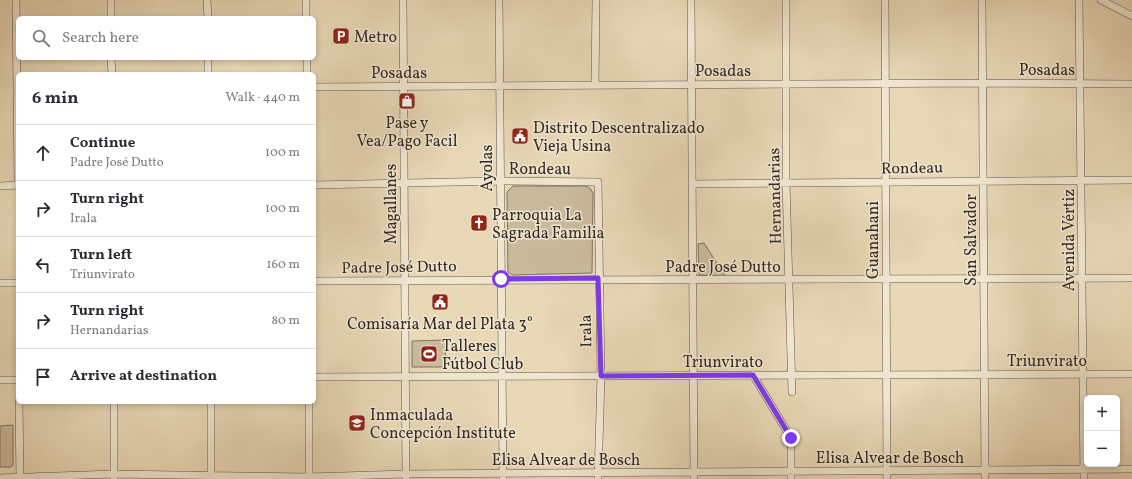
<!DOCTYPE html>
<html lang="en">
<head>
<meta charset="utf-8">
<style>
	body { margin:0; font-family:Vollkorn,serif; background:#f2f2f3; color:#2b2b33 }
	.controls { position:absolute; right:12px; bottom:12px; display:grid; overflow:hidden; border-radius:6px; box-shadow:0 2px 6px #0003 }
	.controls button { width:36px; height:36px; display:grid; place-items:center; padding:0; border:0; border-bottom:1px solid #e1e1e2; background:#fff; color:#2b2b33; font:20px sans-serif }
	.stop { position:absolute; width:12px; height:12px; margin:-9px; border:3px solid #7c3aed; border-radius:50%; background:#fff }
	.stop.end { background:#7c3aed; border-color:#fff; box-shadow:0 1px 4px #0008 }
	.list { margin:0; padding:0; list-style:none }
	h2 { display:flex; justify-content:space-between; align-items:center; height:52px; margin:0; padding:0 16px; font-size:17px }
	h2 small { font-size:13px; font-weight:400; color:#7c7c81 }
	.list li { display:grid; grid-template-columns:26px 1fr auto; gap:12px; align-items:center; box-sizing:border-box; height:56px; padding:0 16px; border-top:1px solid #e1e1e2 }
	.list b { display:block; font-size:15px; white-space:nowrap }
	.list p { margin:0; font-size:13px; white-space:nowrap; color:#7c7c81 }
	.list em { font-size:13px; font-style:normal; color:#7c7c81 }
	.icon { flex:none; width:22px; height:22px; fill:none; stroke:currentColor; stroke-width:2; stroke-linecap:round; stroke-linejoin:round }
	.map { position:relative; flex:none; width:1132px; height:479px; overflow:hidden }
	.search { position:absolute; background:#fff; box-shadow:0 2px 6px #0003; left:16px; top:16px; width:300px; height:44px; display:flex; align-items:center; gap:10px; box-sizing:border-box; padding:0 14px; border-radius:6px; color:#7c7c81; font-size:15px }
	.panel { position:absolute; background:#fff; box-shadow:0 2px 6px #0003; left:16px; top:72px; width:300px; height:332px; border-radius:6px }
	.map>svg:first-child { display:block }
</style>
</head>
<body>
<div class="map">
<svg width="1132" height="479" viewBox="0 0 1132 479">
	<rect width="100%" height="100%" fill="#e8d8b6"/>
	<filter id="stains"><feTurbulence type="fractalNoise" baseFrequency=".005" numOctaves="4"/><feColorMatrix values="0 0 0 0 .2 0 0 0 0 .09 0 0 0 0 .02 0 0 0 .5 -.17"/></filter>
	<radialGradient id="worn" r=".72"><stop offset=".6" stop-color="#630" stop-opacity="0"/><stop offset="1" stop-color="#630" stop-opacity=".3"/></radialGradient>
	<path fill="#caba9d" stroke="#807260" d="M513,186H585L590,188L593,193L592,273L512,275L508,272L507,192Z
		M704,243L726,277L699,275L698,244Z
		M445,340L446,367H412V341Z
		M13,425V465L11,467H0V426Z"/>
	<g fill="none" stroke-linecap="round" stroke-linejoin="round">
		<g stroke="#625648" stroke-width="8">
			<path id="minor" d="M16,0L18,181
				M111,0V18
				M207,0L208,18
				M306,0V18
				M403,0L406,478
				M499,0L503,479
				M691,0L694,479
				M786,0V182L792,392
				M885,0L887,479
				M982,0L985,479
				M1079,0L1084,479
				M1101,0L1132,16
				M111,58L112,74
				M208,58V74
				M307,58V74
				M595,85L596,0
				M314,87L982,83L1132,84
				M692,184L1132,180
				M314,185L500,181L598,182L601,376L598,479
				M0,186L18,185
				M314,281L1132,278
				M0,283H18
				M753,375L791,438V479
				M314,377L1132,374
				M0,380H18
				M19,402L20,479
				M114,402V478
				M211,402V479
				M309,402V479
				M0,478L114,474L309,477L406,474L1132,469"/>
		</g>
		<use href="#minor" stroke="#f0e6d0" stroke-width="7"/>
	</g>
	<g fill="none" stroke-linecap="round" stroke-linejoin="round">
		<path stroke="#7c3aed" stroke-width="5" d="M501,279L598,278L601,376L753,375L791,438"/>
	</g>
	<defs>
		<g id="parking-square" transform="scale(0.9)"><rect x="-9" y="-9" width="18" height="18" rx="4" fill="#8f2418" stroke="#f0e6d0"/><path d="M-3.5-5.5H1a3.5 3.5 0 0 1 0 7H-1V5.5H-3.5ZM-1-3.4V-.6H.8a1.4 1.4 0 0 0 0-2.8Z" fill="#fff"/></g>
		<g id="shop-square" transform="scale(0.9)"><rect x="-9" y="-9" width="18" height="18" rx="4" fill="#8f2418" stroke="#f0e6d0"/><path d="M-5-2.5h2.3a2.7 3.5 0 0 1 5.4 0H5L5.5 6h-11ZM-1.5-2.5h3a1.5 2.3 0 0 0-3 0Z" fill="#fff"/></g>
		<g id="civic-square" transform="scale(0.9)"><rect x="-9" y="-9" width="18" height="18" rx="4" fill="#8f2418" stroke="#f0e6d0"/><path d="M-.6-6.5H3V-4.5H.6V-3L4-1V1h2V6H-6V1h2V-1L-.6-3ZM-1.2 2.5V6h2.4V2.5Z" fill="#fff"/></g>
		<g id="church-square" transform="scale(0.9)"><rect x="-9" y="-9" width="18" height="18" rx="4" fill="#8f2418" stroke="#f0e6d0"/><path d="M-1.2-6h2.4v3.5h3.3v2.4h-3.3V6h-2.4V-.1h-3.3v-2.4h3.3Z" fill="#fff"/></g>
		<g id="stadium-square" transform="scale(0.9)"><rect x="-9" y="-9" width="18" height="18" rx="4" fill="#8f2418" stroke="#f0e6d0"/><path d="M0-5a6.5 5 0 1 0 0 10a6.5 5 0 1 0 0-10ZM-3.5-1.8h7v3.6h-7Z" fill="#fff"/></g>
		<g id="school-square" transform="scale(0.9)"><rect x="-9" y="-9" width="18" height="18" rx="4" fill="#8f2418" stroke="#f0e6d0"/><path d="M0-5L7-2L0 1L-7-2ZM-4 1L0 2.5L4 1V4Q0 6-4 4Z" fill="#fff"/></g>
	</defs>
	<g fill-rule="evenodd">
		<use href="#parking-square" x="341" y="36"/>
		<use href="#shop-square" x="407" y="101"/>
		<use href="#civic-square" x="520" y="136"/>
		<use href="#church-square" x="479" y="223"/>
		<use href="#civic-square" x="440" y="302"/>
		<use href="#stadium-square" x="429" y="354"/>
		<use href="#school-square" x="357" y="423"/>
	</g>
	<g text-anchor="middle" stroke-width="3" stroke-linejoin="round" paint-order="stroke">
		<g font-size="16" fill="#362a24" stroke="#f0e6d0" text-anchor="start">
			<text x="354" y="42">Metro</text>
			<text x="407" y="128" text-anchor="middle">Pase y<tspan x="407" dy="18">Vea/Pago Facil</tspan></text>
			<text x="533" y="133">Distrito Descentralizado<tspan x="533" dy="18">Vieja Usina</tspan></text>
			<text x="492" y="220">Parroquia La<tspan x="492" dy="18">Sagrada Familia</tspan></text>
			<text x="440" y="329" text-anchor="middle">Comisaría Mar del Plata 3°</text>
			<text x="442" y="351">Talleres<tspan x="442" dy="18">Fútbol Club</tspan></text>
			<text x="370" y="420">Inmaculada<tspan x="370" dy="18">Concepción Institute</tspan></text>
		</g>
		<g font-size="16" fill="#362a24" stroke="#f0e6d0">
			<text x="1047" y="75">Posadas</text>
			<text x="723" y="76">Posadas</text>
			<text x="399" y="78">Posadas</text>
			<text transform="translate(912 167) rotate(-1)" y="6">Rondeau</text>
			<text transform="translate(486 168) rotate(-90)" y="6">Ayolas</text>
			<text x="540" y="174">Rondeau</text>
			<text transform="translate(774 196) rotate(-91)" y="6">Hernandarias</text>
			<text transform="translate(390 204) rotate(-90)" y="6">Magallanes</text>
			<text transform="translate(872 240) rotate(-90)" y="6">Guanahani</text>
			<text transform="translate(970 240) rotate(-90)" y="6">San Salvador</text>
			<text transform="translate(1068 240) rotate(-90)" y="6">Avenida Vértiz</text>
			<text transform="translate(399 266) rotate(-1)" y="6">Padre José Dutto</text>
			<text x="723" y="272">Padre José Dutto</text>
			<text transform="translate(585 331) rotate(-91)" y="6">Irala</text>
			<text x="1047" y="366">Triunvirato</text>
			<text x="723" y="367">Triunvirato</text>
			<text x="890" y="463">Elisa Alvear de Bosch</text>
			<text x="566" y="465">Elisa Alvear de Bosch</text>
		</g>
	</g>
	<rect width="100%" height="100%" filter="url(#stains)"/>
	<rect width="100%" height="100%" fill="url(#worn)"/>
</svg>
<div class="controls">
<button>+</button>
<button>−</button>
</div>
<div class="stop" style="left:501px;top:279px"></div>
<div class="stop end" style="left:791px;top:438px"></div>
<div class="search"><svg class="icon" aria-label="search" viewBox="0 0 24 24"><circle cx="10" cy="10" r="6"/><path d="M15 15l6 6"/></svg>Search here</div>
<section class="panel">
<h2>6 min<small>Walk · 440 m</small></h2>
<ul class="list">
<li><svg class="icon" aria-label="ahead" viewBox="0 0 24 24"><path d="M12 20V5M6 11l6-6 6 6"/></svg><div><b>Continue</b><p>Padre José Dutto</p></div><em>100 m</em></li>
<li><svg class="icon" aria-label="right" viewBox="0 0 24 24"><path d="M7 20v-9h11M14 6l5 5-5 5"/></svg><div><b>Turn right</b><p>Irala</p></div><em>100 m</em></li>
<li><svg class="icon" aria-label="left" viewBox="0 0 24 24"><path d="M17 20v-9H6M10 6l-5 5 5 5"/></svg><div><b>Turn left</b><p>Triunvirato</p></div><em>160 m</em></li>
<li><svg class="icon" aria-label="right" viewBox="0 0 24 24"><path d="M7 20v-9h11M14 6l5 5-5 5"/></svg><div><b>Turn right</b><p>Hernandarias</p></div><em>80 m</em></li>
<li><svg class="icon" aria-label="arrive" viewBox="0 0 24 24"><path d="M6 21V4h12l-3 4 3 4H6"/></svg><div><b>Arrive at destination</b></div></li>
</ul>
</section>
</div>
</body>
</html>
